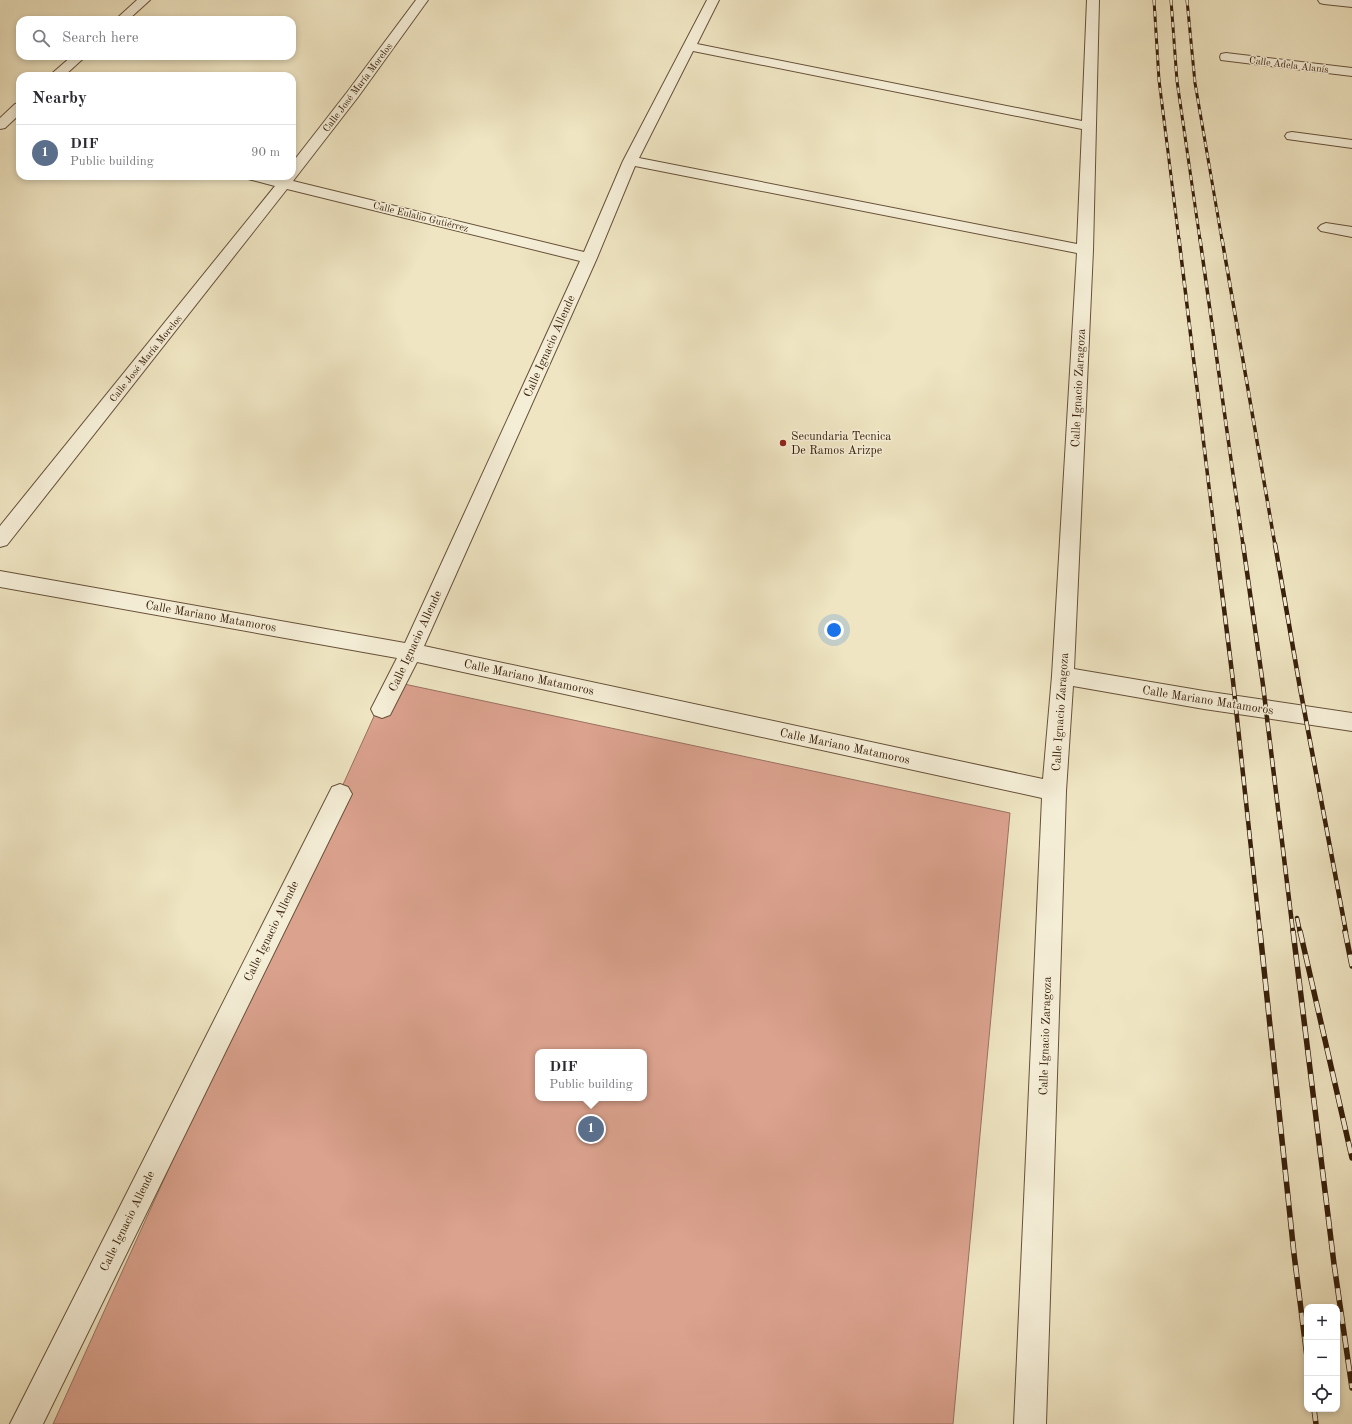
<!DOCTYPE html>
<html lang="en">
<head>
<meta charset="utf-8">
<style>
	body { margin:0; font-family:"Old Standard TT",serif; background:#f2f2f3; color:#2b2b33 }
	.controls { position:absolute; right:12px; bottom:12px; display:grid; overflow:hidden; border-radius:8px; box-shadow:0 2px 6px #0003 }
	.controls button { width:36px; height:36px; display:grid; place-items:center; padding:0; border:0; border-bottom:1px solid #e1e1e2; background:#fff; color:#2b2b33; font:20px sans-serif }
	.you { position:absolute; left:834px; top:630px; width:14px; height:14px; margin:-10px; border:3px solid #fff; border-radius:50%; background:#1a73e8; box-shadow:0 0 0 6px #1a73e833 }
	.badge { display:grid; place-items:center; width:26px; height:26px; border-radius:50%; background:#111827; color:#fff; font-size:13px; font-weight:700 }
	.pin { position:absolute; translate:-50% -50%; border:2px solid #fff; box-shadow:0 1px 4px #0006 }
	.popup { position:absolute; left:535px; top:1049px; width:112px; height:52px; box-sizing:border-box; display:grid; place-content:center; border-radius:8px; background:#fff; filter:drop-shadow(0 1px 3px #0005); font-size:13px; white-space:nowrap; color:#7c7c81 }
	.popup b { font-size:15px; color:#2b2b33 }
	.popup::after { content:''; position:absolute; left:50%; top:100%; margin-left:-8px; border:8px solid transparent; border-top-color:#fff }
	.list { margin:0; padding:0; list-style:none }
	h2 { display:flex; justify-content:space-between; align-items:center; height:52px; margin:0; padding:0 16px; font-size:17px }
	h2 small { font-size:13px; font-weight:400; color:#7c7c81 }
	.list li { display:grid; grid-template-columns:26px 1fr auto; gap:12px; align-items:center; box-sizing:border-box; height:56px; padding:0 16px; border-top:1px solid #e1e1e2 }
	.list b { display:block; font-size:15px; white-space:nowrap }
	.list p { margin:0; font-size:13px; white-space:nowrap; color:#7c7c81 }
	.list em { font-size:13px; font-style:normal; color:#7c7c81 }
	.icon { flex:none; width:22px; height:22px; fill:none; stroke:currentColor; stroke-width:2; stroke-linecap:round; stroke-linejoin:round }
	.map { position:relative; flex:none; width:1352px; height:1424px; overflow:hidden }
	.search { position:absolute; background:#fff; box-shadow:0 2px 6px #0003; left:16px; top:16px; width:280px; height:44px; display:flex; align-items:center; gap:10px; box-sizing:border-box; padding:0 14px; border-radius:12px; color:#7c7c81; font-size:15px }
	.panel { position:absolute; background:#fff; box-shadow:0 2px 6px #0003; left:16px; top:72px; width:280px; height:108px; border-radius:12px }
	.map>svg:first-child { display:block }
</style>
</head>
<body>
<div class="map">
<svg width="1352" height="1424" viewBox="0 0 1352 1424">
	<rect width="100%" height="100%" fill="#efe5c2"/>
	<filter id="stains"><feTurbulence type="fractalNoise" baseFrequency=".005" numOctaves="4"/><feColorMatrix values="0 0 0 0 .2 0 0 0 0 .09 0 0 0 0 .02 0 0 0 .5 -.17"/></filter>
	<radialGradient id="worn" r=".72"><stop offset=".6" stop-color="#630" stop-opacity="0"/><stop offset="1" stop-color="#630" stop-opacity=".3"/></radialGradient>
	<path fill="#dba28e" stroke="#997163" fill-rule="evenodd" d="M390,681L1010,813L953,1424H53ZM538,1052H644V1098H538Z"/>
	<g fill="none" stroke-linecap="round" stroke-linejoin="round">
		<g stroke="#665139" stroke-width="2">
			<path id="minor" d="M137,0H150L128,20H115Z
				M416,0H428L358,97L293,181L584,252L623,161L707,0H719L697,44L1082,121L1087,0H1099L1093,250L1074,669L1204,691L1352,713V731L1204,709L1073,686L1066,791L1046,1424H1014L1042,798L417,662L390,715L382,718L374,715L371,709L397,658L0,587V571L405,643L580,261L287,189L7,545L0,547V526L275,186L248,179L246,176H271L280,178L282,176H292V163L348,91ZM693,51L1082,129L1077,244L639,158ZM635,166L1077,253L1052,676L1043,779L424,646L597,258Z
				M1318,0H1352V7L1324,4L1320,3Z
				M1226,53L1352,68V76L1221,60L1220,57L1221,54Z
				M72,56H86L64,76H49Z
				M20,103V114L5,128L0,129V118L15,104Z
				M1292,132L1352,140V148L1287,139L1285,136L1287,133Z
				M1326,223L1352,227V237L1321,231L1318,228L1321,225Z
				M340,784L348,787L352,794L43,1424H10L332,787Z"/>
		</g>
		<use href="#minor" fill="#f5eed7" fill-rule="evenodd"/>
		<g stroke="#38200b" stroke-width="3">
			<path id="rail-far3" d="M1154,0L1159,80L1179,240
				M1171,0L1177,81L1200,240
				M1187,0L1195,83L1222,240"/>
		</g>
		<g stroke="#38200b" stroke-width="3.5">
			<path id="rail-far2" d="M1179,239L1216,545
				M1200,239L1243,545
				M1222,239L1275,545"/>
		</g>
		<g stroke="#38200b" stroke-width="4.5">
			<path id="rail-far1" d="M1216,544L1233,681L1260,932
				M1243,544L1263,685L1293,932
				M1275,544L1300,688L1346,932
				M1297,918L1300,932"/>
		</g>
		<g stroke="#38200b" stroke-width="5.5">
			<path id="rail" d="M1260,931L1294,1254L1307,1357
				M1293,931L1334,1264L1352,1388
				M1300,931L1352,1158
				M1345,931L1352,966
				M1314,1409L1316,1424"/>
		</g>
		<use href="#rail-far3" stroke="#f5eed7" stroke-width="2" stroke-dasharray="5.5" stroke-linecap="butt"/>
		<use href="#rail-far2" stroke="#f5eed7" stroke-width="2.5" stroke-dasharray="7" stroke-linecap="butt"/>
		<use href="#rail-far1" stroke="#f5eed7" stroke-width="3" stroke-dasharray="9" stroke-linecap="butt"/>
		<use href="#rail" stroke="#f5eed7" stroke-width="4" stroke-dasharray="12" stroke-linecap="butt"/>
	</g>
	<circle fill="#8f2418" stroke="#f5eed7" stroke-width="1.5" cx="783" cy="443" r="4"/>
	<g text-anchor="middle" stroke-width="3" stroke-linejoin="round" paint-order="stroke">
		<g font-size="10" fill="#38200b" stroke="#f5eed7">
			<text transform="translate(1289 64) rotate(7)" y="4">Calle Adela Alanís</text>
			<text transform="translate(357 87) rotate(-53)" y="4">Calle José María Morelos</text>
			<text transform="translate(421 216) rotate(14)" y="4">Calle Eulalio Gutiérrez</text>
			<text transform="translate(145 358) rotate(-51)" y="4">Calle José María Morelos</text>
		</g>
		<g font-size="12" fill="#38200b" stroke="#f5eed7">
			<text transform="translate(549 346) rotate(-66)" y="4">Calle Ignacio Allende</text>
			<text transform="translate(1078 388) rotate(-87)" y="4">Calle Ignacio Zaragoza</text>
			<text transform="translate(211 616) rotate(10)" y="4">Calle Mariano Matamoros</text>
			<text transform="translate(415 641) rotate(-65)" y="4">Calle Ignacio Allende</text>
			<text transform="translate(529 677) rotate(12)" y="4">Calle Mariano Matamoros</text>
			<text transform="translate(1208 700) rotate(9)" y="4">Calle Mariano Matamoros</text>
			<text transform="translate(1060 712) rotate(-86)" y="4">Calle Ignacio Zaragoza</text>
			<text transform="translate(845 746) rotate(12)" y="4">Calle Mariano Matamoros</text>
			<text transform="translate(271 931) rotate(-64)" y="4">Calle Ignacio Allende</text>
			<text transform="translate(1045 1036) rotate(-88)" y="4">Calle Ignacio Zaragoza</text>
			<text transform="translate(127 1221) rotate(-64)" y="4">Calle Ignacio Allende</text>
		</g>
		<g font-size="12" fill="#38200b" stroke="#f5eed7" text-anchor="start">
			<text x="791" y="440">Secundaria Tecnica<tspan x="791" dy="14">De Ramos Arizpe</tspan></text>
		</g>
	</g>
	<rect width="100%" height="100%" filter="url(#stains)"/>
	<rect width="100%" height="100%" fill="url(#worn)"/>
</svg>
<div class="controls">
<button>+</button>
<button>−</button>
<button><svg class="icon" aria-label="locate" viewBox="0 0 24 24"><circle cx="12" cy="12" r="6"/><path d="M12 2v4M12 18v4M2 12h4M18 12h4"/></svg></button>
</div>
<div class="you"></div>
<div class="pin badge" style="left:591px;top:1129px;background:#5c6f8a">1</div>
<div class="popup"><b>DIF</b>Public building</div>
<div class="search"><svg class="icon" aria-label="search" viewBox="0 0 24 24"><circle cx="10" cy="10" r="6"/><path d="M15 15l6 6"/></svg>Search here</div>
<section class="panel">
<h2>Nearby<small></small></h2>
<ul class="list">
<li><span class="badge" style="background:#5c6f8a">1</span><div><b>DIF</b><p>Public building</p></div><em>90 m</em></li>
</ul>
</section>
</div>
</body>
</html>
